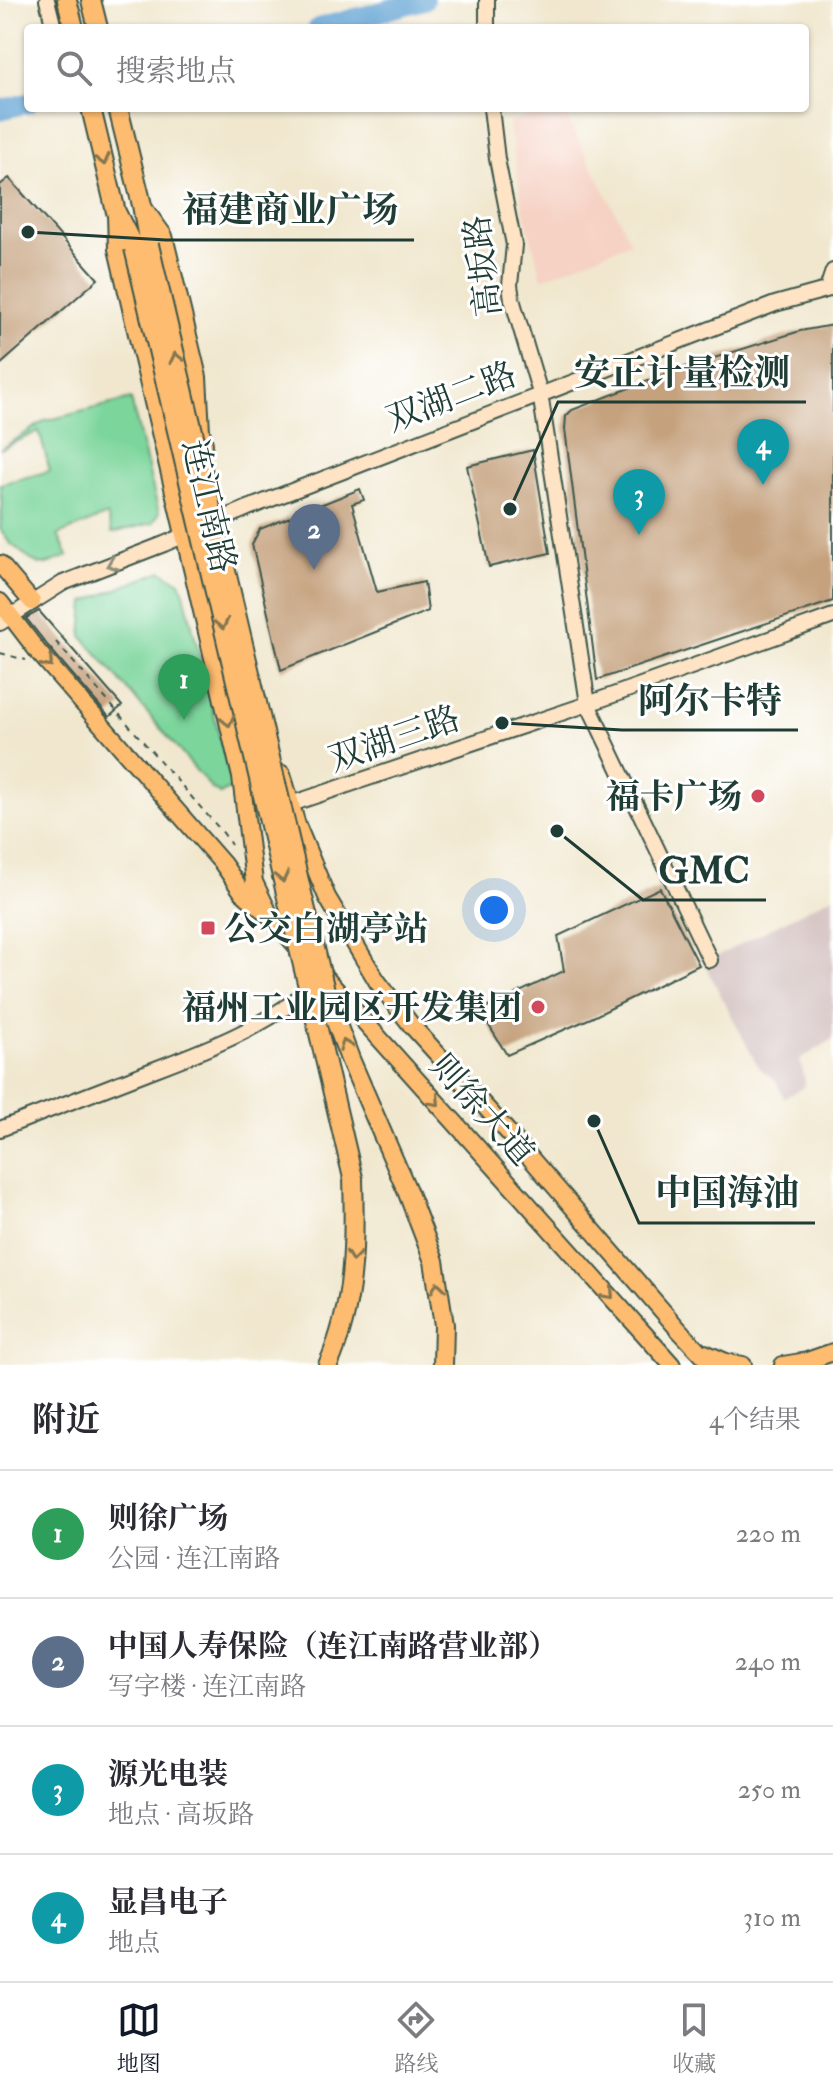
<!DOCTYPE html>
<html lang="zh">
<head>
<meta charset="utf-8">
<style>
	body { margin:0; font-family:"IM FELL Double Pica","Noto Serif SC",serif; background:#f2f2f3; color:#2b2b33 }
	.you { position:absolute; left:494px; top:910px; width:28px; height:28px; margin:-20px; border:6px solid #fff; border-radius:50%; background:#1a73e8; box-shadow:0 0 0 12px #1a73e833 }
	.badge { display:grid; place-items:center; width:52px; height:52px; border-radius:50%; background:#111827; color:#fff; font-size:26px; font-weight:700 }
	.pin { position:absolute; translate:-50% -66px; filter:drop-shadow(0 2px 4px #0008) }
	.pin::after { content:''; position:absolute; top:42px; width:28px; height:24px; background:inherit; clip-path:polygon(0 0,100% 0,50% 100%) }
	.list { margin:0; padding:0; list-style:none }
	h2 { display:flex; justify-content:space-between; align-items:center; height:104px; margin:0; padding:0 32px; font-size:34px }
	h2 small { font-size:26px; font-weight:400; color:#7c7c81 }
	.list li { display:grid; grid-template-columns:52px 1fr auto; gap:24px; align-items:center; box-sizing:border-box; height:128px; padding:0 32px; border-top:2px solid #e1e1e2 }
	.list b { display:block; font-size:30px; white-space:nowrap }
	.list p { margin:0; font-size:26px; white-space:nowrap; color:#7c7c81 }
	.list em { font-size:26px; font-style:normal; color:#7c7c81 }
	.icon { flex:none; width:44px; height:44px; fill:none; stroke:currentColor; stroke-width:2; stroke-linecap:round; stroke-linejoin:round }
	.map { position:relative; flex:none; width:833px; height:1365px; overflow:hidden }
	.search { position:absolute; background:#fff; box-shadow:0 2px 6px #0004; left:24px; right:24px; top:24px; height:88px; display:flex; align-items:center; gap:20px; box-sizing:border-box; padding:0 28px; border-radius:8px; color:#7c7c81; font-size:30px }
	.sheet { height:616px; background:#fff }
	nav { display:flex; justify-content:space-around; align-items:center; box-sizing:border-box; height:112px; border-top:2px solid #e1e1e2; background:#fff; font-size:22px; color:#7c7c81 }
	nav a { display:grid; justify-items:center; gap:4px }
	nav .on { color:#111827 }
	.map>svg:first-child { display:block }
</style>
</head>
<body>
<div class="map">
<svg width="833" height="1365" viewBox="0 0 833 1365">
	<rect width="100%" height="100%" fill="#fff"/>
	<filter id="ink" filterUnits="userSpaceOnUse"><feTurbulence type="fractalNoise" baseFrequency=".0125" numOctaves="2"/><feDisplacementMap in="SourceGraphic" scale="16" xChannelSelector="R" yChannelSelector="G"/><feConvolveMatrix kernelMatrix="1 2 1 2 8 2 1 2 1" color-interpolation-filters="sRGB"/></filter>
	<filter id="wash" filterUnits="userSpaceOnUse"><feTurbulence type="fractalNoise" baseFrequency=".006" numOctaves="4" result="noise"/><feDisplacementMap in="SourceGraphic" scale="32" xChannelSelector="R" yChannelSelector="G"/><feGaussianBlur stdDeviation="1.8" result="paint"/><feColorMatrix in="noise" values="0 0 0 0 0 0 0 0 0 0 0 0 0 0 0 0 0 1.4 0 .05"/><feComposite in="paint" operator="in"/></filter>
	<g filter="url(#wash)">
		<rect width="100%" height="100%" fill="#f0e7ce"/>
		<path fill="#f6d2c4" d="M546,108H559L564,112L631,242L542,279L523,208L509,123Z"/>
		<path fill="#d1bfbe" d="M833,896V1039L800,1060L805,1081L804,1087L784,1098L775,1080L759,1068L704,963Z"/>
		<path fill="#7cd59b" stroke="#4e8968" stroke-width="2" d="M131,399L159,513L153,523L112,533L107,515L58,535L68,556L47,564H39L31,560L9,542L0,529L2,508L0,484L50,471L39,431L0,449L45,421Z
			M161,571L180,582L184,593L232,787L220,794L212,789L82,636L85,602Z"/>
		<g fill="none" stroke-linecap="round" stroke-linejoin="round">
			<path stroke="#60a2d3" stroke-width="20" d="M318,28L424,0
				M0,110L28,103"/>
		</g>
		<g id="blocks">
			<path fill="#c5a17d" d="M9,178L98,279L0,365V185Z
				M833,325V601L597,680L565,429L566,416L572,410L679,369L800,331Z
				M533,450L550,553L489,567L467,466Z
				M360,489L364,500L352,504L377,592L424,582L428,611L281,670L252,544L260,529Z
				M39,611L122,706L109,717L48,646L26,618Z
				M660,888L699,965L591,1018L507,1055L480,1011L564,971L558,936Z"/>
		</g>
	</g>
	<g filter="url(#ink)">
		<use href="#blocks" fill-opacity="0" stroke="#3e564b" stroke-width="2"/>
		<g fill="none" stroke-linecap="round" stroke-linejoin="round">
			<g stroke="#3e564b" stroke-width="18">
				<path id="secondary" d="M47,0L54,28
					M487,0V28
					M491,108L497,159L514,245L510,285L512,299L540,393L588,704L710,960
					M827,289L833,271
					M0,623L63,583L164,544L248,508L775,304L833,288
					M291,804L588,704L833,616
					M0,1129C48,1110 97,1092 145,1073C205,1050 266,1028 314,985"/>
			</g>
			<g stroke="#3e564b" stroke-width="20">
				<path id="primary" d="M143,207L164,236L198,377L201,431L204,444
					M116,214L117,249L241,777L254,882L267,909
					M0,564L32,602
					M0,602L39,653L223,864L243,893L271,917L299,949
					M282,774L297,825L327,897L377,981L412,1026L508,1132L679,1330L712,1365
					M320,972L672,1365
					M705,1353L726,1362L743,1365
					M783,1365L807,1361L833,1352"/>
			</g>
			<g stroke="#3e564b" stroke-width="22">
				<path id="highway" d="M67,0L74,28
					M91,0L98,28
					M91,108L116,212L134,248
					M118,108L142,205L149,245
					M328,1365C355,1305 355,1242 353,1178"/>
			</g>
			<path stroke="#3e564b" stroke-width="2" stroke-dasharray="6 6" stroke-linecap="butt" d="M56,642L224,834L231,845
				M0,653L26,660"/>
			<use href="#secondary" stroke="#fee4c5" stroke-width="14"/>
			<use href="#primary" stroke="#fdbc6f" stroke-width="16"/>
			<use href="#highway" stroke="#fdbc6f" stroke-width="18"/>
			<g stroke="#3e564b" stroke-width="22" stroke-linecap="butt">
				<path id="highway-bridge" d="M149,245L326,995L350,1059L408,1193L434,1261L444,1325L443,1365
					M134,248L353,1178"/>
			</g>
			<use href="#highway-bridge" stroke="#fdbc6f" stroke-width="18"/>
		</g>
		<defs><path id="oneway-chevron" d="M-2-3.5L2.5 0L-2 3.5" fill="none" stroke-width="1.6" stroke-linecap="round" stroke-linejoin="round" transform="scale(2)"/></defs>
		<g stroke="#83764f">
			<use href="#oneway-chevron" transform="translate(103 160) rotate(76)"/>
			<use href="#oneway-chevron" transform="translate(176 358) rotate(-103)"/>
			<use href="#oneway-chevron" transform="translate(222 624) rotate(77)"/>
			<use href="#oneway-chevron" transform="translate(48 663) rotate(49)"/>
			<use href="#oneway-chevron" transform="translate(228 721) rotate(77)"/>
			<use href="#oneway-chevron" transform="translate(282 877) rotate(77)"/>
			<use href="#oneway-chevron" transform="translate(345 1045) rotate(-111)"/>
			<use href="#oneway-chevron" transform="translate(435 1101) rotate(48)"/>
			<use href="#oneway-chevron" transform="translate(353 1256) rotate(96)"/>
			<use href="#oneway-chevron" transform="translate(438 1287) rotate(-98)"/>
			<use href="#oneway-chevron" transform="translate(609 1294) rotate(48)"/>
		</g>
		<use stroke="#8e907c" href="#oneway-chevron" transform="translate(112 564) rotate(159)"/>
	</g>
	<g fill="#d1495b" stroke="#fff" stroke-width="3">
		<circle cx="758" cy="796" r="8"/>
		<rect x="200" y="920" width="16" height="16" rx="4"/>
		<circle cx="538" cy="1007" r="8"/>
	</g>
	<g text-anchor="middle" stroke-width="6" stroke-linejoin="round" paint-order="stroke">
		<g font-size="34" fill="#1f3d34" stroke="#fff">
			<text transform="translate(482 266) rotate(-97)" y="12">高坂路</text>
			<text transform="translate(451 396) rotate(-21)" y="12">双湖二路</text>
			<text transform="translate(210 506) rotate(77)" y="12">连江南路</text>
			<text transform="translate(394 738) rotate(-19)" y="12">双湖三路</text>
			<text transform="translate(483 1109) rotate(48)" y="12">则徐大道</text>
		</g>
		<g font-size="34" font-weight="bold" fill="#1f3d34" stroke="#fff" text-anchor="end">
			<text x="742" y="808">福卡广场</text>
			<text x="224" y="940" text-anchor="start">公交白湖亭站</text>
			<text x="522" y="1019">福州工业园区开发集团</text>
		</g>
	</g>
	<path fill="none" stroke="#1f3d34" stroke-width="3" d="M28 232L166 240H414M510 509L558 402H806M502 723L622 730H798M557 831L643 900H766M594 1121L639 1223H815"/>
	<g fill="#1f3d34" stroke="#fff" stroke-width="3">
		<circle cx="28" cy="232" r="8"/>
		<circle cx="510" cy="509" r="8"/>
		<circle cx="502" cy="723" r="8"/>
		<circle cx="557" cy="831" r="8"/>
		<circle cx="594" cy="1121" r="8"/>
	</g>
	<g font-size="36" text-anchor="middle" font-weight="bold" fill="#1f3d34" stroke="#fff" stroke-width="6" stroke-linejoin="round" paint-order="stroke">
		<text x="290" y="222">福建商业广场</text>
		<text x="682" y="385">安正计量检测</text>
		<text x="710" y="713">阿尔卡特</text>
		<text x="704" y="883">GMC</text>
		<text x="727" y="1205">中国海油</text>
	</g>
</svg>
<div class="you"></div>
<div class="pin badge" style="left:184px;top:720px;background:#2e9e5b">1</div>
<div class="pin badge" style="left:314px;top:570px;background:#5c6f8a">2</div>
<div class="pin badge" style="left:639px;top:535px;background:#0f9aa8">3</div>
<div class="pin badge" style="left:763px;top:485px;background:#0f9aa8">4</div>
<div class="search"><svg class="icon" aria-label="search" viewBox="0 0 24 24"><circle cx="10" cy="10" r="6"/><path d="M15 15l6 6"/></svg>搜索地点</div>
</div>
<section class="sheet">
<h2>附近<small>4个结果</small></h2>
<ul class="list">
<li><span class="badge" style="background:#2e9e5b">1</span><div><b>则徐广场</b><p>公园 · 连江南路</p></div><em>220 m</em></li>
<li><span class="badge" style="background:#5c6f8a">2</span><div><b>中国人寿保险（连江南路营业部）</b><p>写字楼 · 连江南路</p></div><em>240 m</em></li>
<li><span class="badge" style="background:#0f9aa8">3</span><div><b>源光电装</b><p>地点 · 高坂路</p></div><em>250 m</em></li>
<li><span class="badge" style="background:#0f9aa8">4</span><div><b>显昌电子</b><p>地点</p></div><em>310 m</em></li>
</ul>
</section>
<nav>
<a class="on"><svg class="icon" aria-label="map" viewBox="0 0 24 24"><path d="M3 6l6-2 6 2 6-2v14l-6 2-6-2-6 2zM9 4v14M15 6v14"/></svg>地图</a>
<a><svg class="icon" aria-label="directions" viewBox="0 0 24 24"><path d="M12 3l9 9-9 9-9-9zM9 14v-3h6M13 9l2 2-2 2"/></svg>路线</a>
<a><svg class="icon" aria-label="saved" viewBox="0 0 24 24"><path d="M7 4h10v16l-5-4-5 4z"/></svg>收藏</a>
</nav>
</body>
</html>
